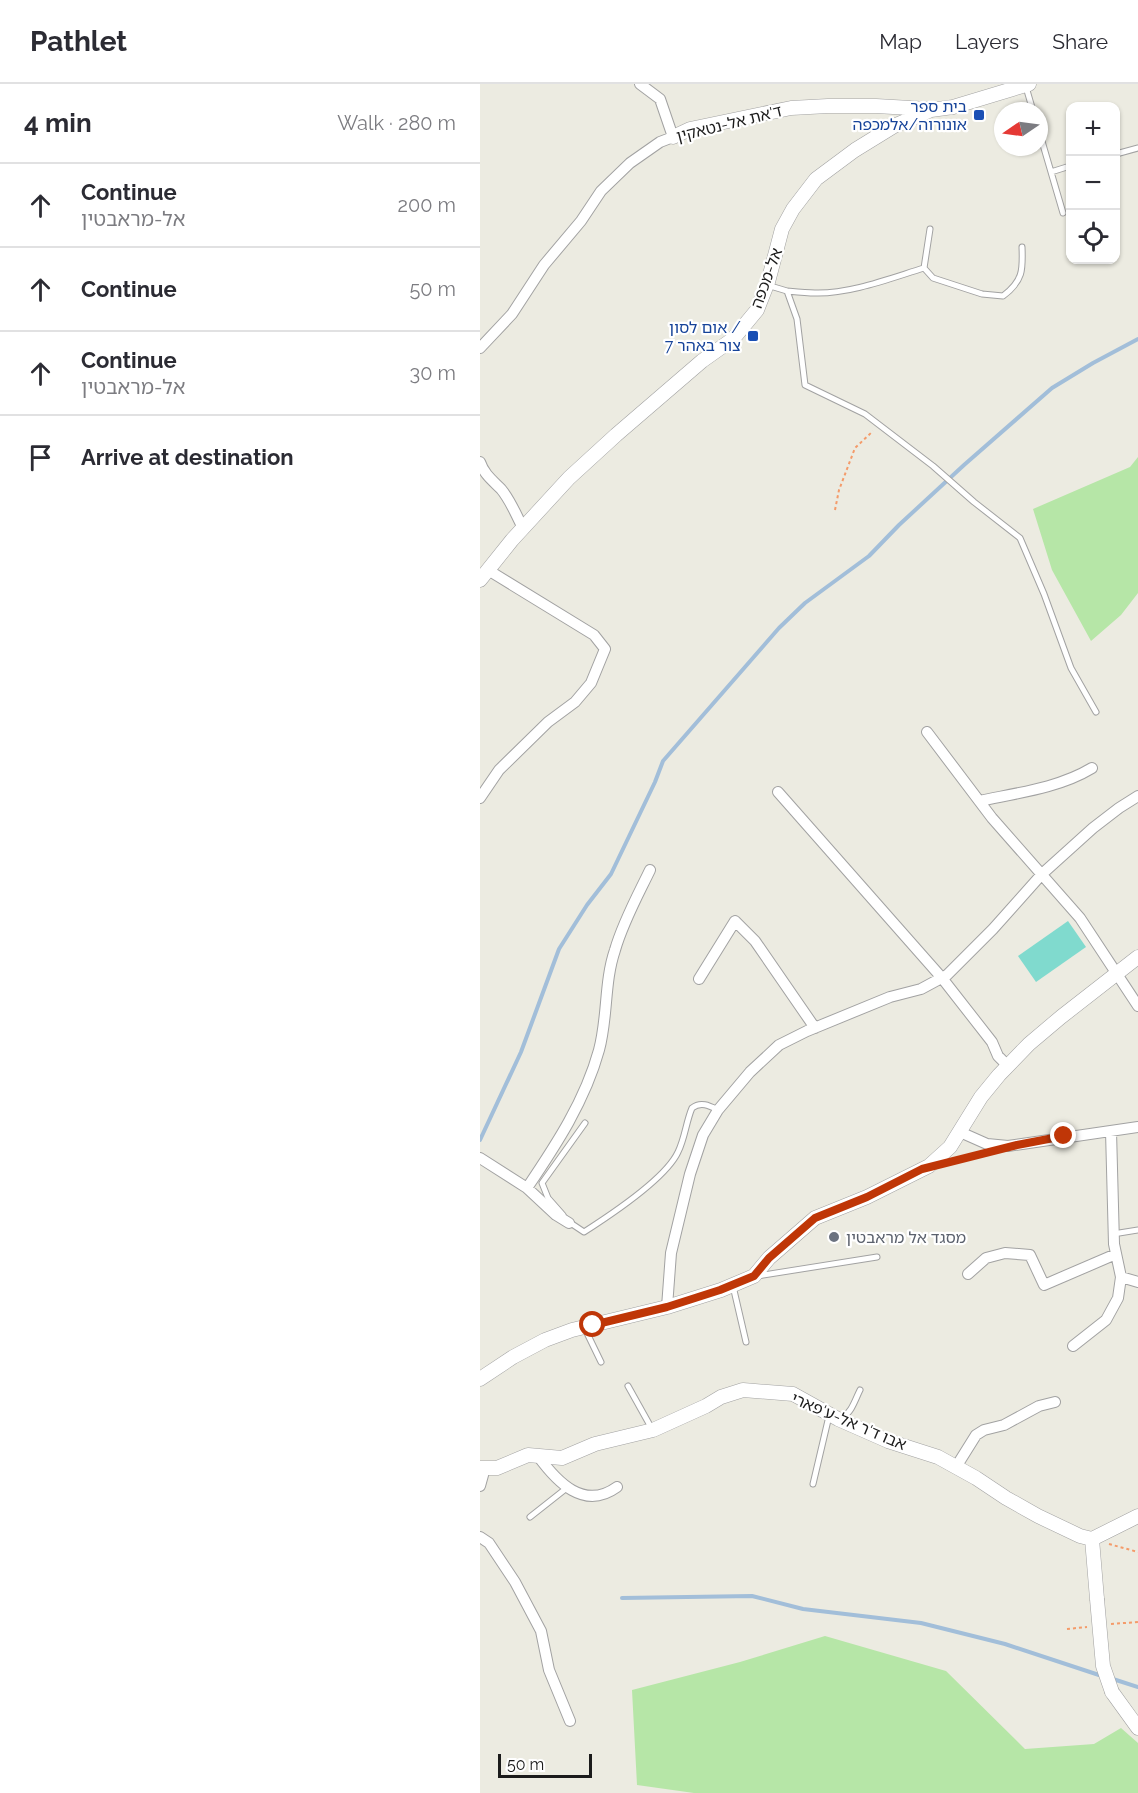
<!DOCTYPE html>
<html lang="en">
<head>
<meta charset="utf-8">
<style>
	body { margin:0; font-family:Raleway,"Noto Sans Hebrew",sans-serif; background:#f2f2f3; color:#2b2b33 }
	.controls { position:absolute; right:18px; top:18px; display:grid; overflow:hidden; border-radius:12px; box-shadow:0 2px 4px #0004 }
	.controls button { width:54px; height:54px; display:grid; place-items:center; padding:0; border:0; border-bottom:2px solid #e1e1e2; background:#fff; color:#2b2b33; font:30px sans-serif }
	.compass { position:absolute; left:514px; top:18px; width:54px; height:54px; border-radius:50%; background:#fff; box-shadow:0 2px 4px #0004; rotate:257deg }
	.scale { position:absolute; left:18px; bottom:15px; width:94px; box-sizing:border-box; padding-left:6px; border:3px solid #1b1b1b; border-top:0; font-size:16px; line-height:21px; white-space:nowrap; color:#1b1b1b; -webkit-text-stroke:4px #fff; paint-order:stroke }
	.stop { position:absolute; width:18px; height:18px; margin:-14px; border:4px solid #bf3607; border-radius:50%; background:#fff }
	.stop.end { background:#bf3607; border-color:#fff; box-shadow:0 2px 6px #0008 }
	.list { margin:0; padding:0; list-style:none }
	h2 { display:flex; justify-content:space-between; align-items:center; height:78px; margin:0; padding:0 24px; font-size:26px }
	h2 small { font-size:20px; font-weight:400; color:#7c7c81 }
	.list li { display:grid; grid-template-columns:39px 1fr auto; gap:18px; align-items:center; box-sizing:border-box; height:84px; padding:0 24px; border-top:2px solid #e1e1e2 }
	.list b { display:block; font-size:22px; white-space:nowrap }
	.list p { margin:0; font-size:20px; white-space:nowrap; color:#7c7c81 }
	.list em { font-size:20px; font-style:normal; color:#7c7c81 }
	.icon { flex:none; width:33px; height:33px; fill:none; stroke:currentColor; stroke-width:2; stroke-linecap:round; stroke-linejoin:round }
	.map { position:relative; flex:none; width:658px; height:1709px; overflow:hidden }
	header { display:flex; align-items:center; gap:36px; box-sizing:border-box; height:84px; padding:0 30px; background:#fff; border-bottom:2px solid #e1e1e2 }
	header strong { font-size:28px }
	nav { display:flex; gap:33px; margin-inline-start:auto; font-size:21px }
	main { display:flex }
	aside { flex:1; background:#fff }
	.map>svg:first-child { display:block }
</style>
</head>
<body>
<header>
<strong>Pathlet</strong>
<nav><a>Map</a><a>Layers</a><a>Share</a></nav>
</header>
<main>
<aside>
<h2>4 min<small>Walk · 280 m</small></h2>
<ul class="list">
<li><svg class="icon" aria-label="ahead" viewBox="0 0 24 24"><path d="M12 20V5M6 11l6-6 6 6"/></svg><div><b>Continue</b><p>אל-מראבטין</p></div><em>200 m</em></li>
<li><svg class="icon" aria-label="ahead" viewBox="0 0 24 24"><path d="M12 20V5M6 11l6-6 6 6"/></svg><div><b>Continue</b></div><em>50 m</em></li>
<li><svg class="icon" aria-label="ahead" viewBox="0 0 24 24"><path d="M12 20V5M6 11l6-6 6 6"/></svg><div><b>Continue</b><p>אל-מראבטין</p></div><em>30 m</em></li>
<li><svg class="icon" aria-label="arrive" viewBox="0 0 24 24"><path d="M6 21V4h12l-3 4 3 4H6"/></svg><div><b>Arrive at destination</b></div></li>
</ul>
</aside>
<div class="map">
<svg width="658" height="1709" viewBox="0 0 658 1709">
	<rect width="100%" height="100%" fill="#ecebe1"/>
	<path fill="#b6e6a7" d="M658,373V509L641,531L611,557L572,486L553,425L650,383Z
		M345,1552L466,1587L545,1665L614,1660L641,1644L658,1659V1709H214L157,1701L152,1606L260,1578Z"/>
	<path fill="#80dace" d="M588,837L606,863L556,898L538,872Z"/>
	<g fill="none" stroke-linecap="round" stroke-linejoin="round">
		<path stroke="#a2bed9" stroke-width="4" d="M0,1056L41,968L79,865L107,821L131,790L175,698L183,677L299,544L325,519L389,472L419,441L484,381L572,304L613,279L658,255
			M142,1514L272,1512L323,1525L441,1539L525,1560L622,1592
			M633,1595L658,1603"/>
		<g stroke="#a2a2a2" stroke-width="7">
			<path id="service" d="M546,3L553,27
				M559,47L583,129
				M636,70L658,64
				M571,88L590,82
				M444,184L450,145
				M287,201L307,207L317,235L325,301L385,330L453,382L494,418L540,454L564,510L591,584L616,628
				M307,207C317,208 326,209 335,209C370,210 411,194 444,184L453,194L502,210L523,212C543,197 543,186 542,163
				M83,1131L68,1114L62,1099L105,1039
				M89,1138L104,1148C129,1132 186,1094 198,1068C205,1054 206,1038 212,1024C221,1017 230,1022 238,1026
				M633,1150L658,1146
				M277,1192L397,1173
				M253,1202L266,1258
				M105,1245L121,1278
				M148,1302L172,1345
				M362,1334C372,1328 375,1316 380,1306
				M333,1400L349,1332
				M50,1433L88,1403"/>
		</g>
		<g stroke="#a2a2a2" stroke-width="12">
			<path id="minor" d="M0,264L32,230L64,181L101,137L121,107L150,79L180,58L193,53L180,15L160,0
				M0,378C4,390 12,396 21,405C31,417 36,431 43,444
				M447,648L512,734L600,834L658,922
				M298,708L462,894L512,958L518,972L528,982
				M0,714L19,686L68,638L95,618L111,599L125,565L114,551L8,486
				M499,717C537,709 579,704 612,684
				M219,895L255,837L275,857L335,944
				M480,1048L507,1060L528,1062L658,1043
				M0,1074L47,1104L76,1131L89,1139
				M47,1104C76,1061 105,1017 119,966C128,933 124,898 135,866C143,838 158,811 170,786
				M488,1190L506,1174L525,1169L550,1171L564,1201L636,1170
				M641,1193L658,1198
				M187,1223L191,1169L210,1090L223,1051L238,1026L270,988L299,961L327,947L410,913L441,905L467,891L513,845L562,790L613,744L639,724L658,712
				M593,1262L626,1236L638,1214L641,1193L634,1160L631,1047
				M58,1372C77,1398 104,1427 137,1403
				M476,1383L496,1351L504,1346L524,1341L559,1322L575,1318
				M0,1402L5,1384
				M0,1453L9,1459L35,1498L61,1547L69,1586L90,1637"/>
		</g>
		<g stroke="#a2a2a2" stroke-width="15">
			<path id="tertiary" d="M193,53L210,45L311,24L348,22H396L448,25
				M0,496L32,456L89,394L136,351L222,277L253,255L277,226L288,198L302,145L313,125L336,95L375,66L414,42L451,26L473,23L549,0
				M0,1295L33,1273L65,1256L92,1246L187,1223L241,1206L274,1192L289,1174L335,1134L387,1113L449,1082L470,1063L501,1013L519,991L549,960L581,933L658,873
				M0,1384H17L48,1371L82,1374L115,1360L173,1346L226,1322L241,1313L263,1306L313,1310L358,1335L408,1357L458,1373L496,1394L526,1414L558,1432L600,1452L612,1455
				M612,1455L617,1515
				M612,1455L658,1432
				M632,1608L658,1644"/>
		</g>
		<path stroke="#f49b6a" stroke-width="2" stroke-dasharray="3 3" stroke-linecap="butt" d="M355,426L359,406L375,364L393,347
			M476,1077L500,1070
			M629,1460L658,1468
			M631,1540L658,1538
			M587,1545L607,1543"/>
		<use href="#service" stroke="#fff" stroke-width="5"/>
		<use href="#minor" stroke="#fff" stroke-width="10"/>
		<use href="#tertiary" stroke="#fff" stroke-width="14"/>
		<g stroke="#a2a2a2" stroke-width="15" stroke-linecap="butt">
			<path id="tertiary-bridge" d="M617,1515L623,1582L632,1608"/>
		</g>
		<use href="#tertiary-bridge" stroke="#fff" stroke-width="14"/>
	</g>
	<g fill="none" stroke-linecap="round" stroke-linejoin="round">
		<path stroke="#bf3607" stroke-width="8" d="M113,1241L187,1223L240,1206L274,1192L289,1174L335,1134L387,1113L442,1085L537,1061L584,1052"/>
	</g>
	<g fill="#1a4fb4" stroke="#fff" stroke-width="2">
		<rect x="493" y="25" width="12" height="12" rx="3"/>
		<rect x="267" y="246" width="12" height="12" rx="3"/>
	</g>
	<circle fill="#6b7280" stroke="#fff" stroke-width="2" cx="354" cy="1153" r="6"/>
	<g text-anchor="middle" stroke-width="4.5" stroke-linejoin="round" paint-order="stroke">
		<g font-size="16" fill="#164399" stroke="#fff" text-anchor="end">
			<text x="487" y="28">בית ספר<tspan x="487" dy="18">אונורוה/אלמכפה</tspan></text>
			<text x="261" y="249">אום לסון /<tspan x="261" dy="18">צור באהר 7</tspan></text>
		</g>
		<g font-size="16" fill="#1b1b1b" stroke="#fff">
			<text transform="translate(249 39) rotate(-14)" y="6">ד'את אל-נטאקין</text>
			<text transform="translate(286 194) rotate(-70)" y="6">אל-מכפה</text>
			<text transform="translate(369 1337) rotate(23)" y="6">אבו ד'ר אל-ע'פארי</text>
		</g>
		<g font-size="16" fill="#5b616d" stroke="#fff" text-anchor="start">
			<text x="366" y="1159">מסגד אל מראבטין</text>
		</g>
	</g>
</svg>
<div class="controls">
<button>+</button>
<button>−</button>
<button><svg class="icon" aria-label="locate" viewBox="0 0 24 24"><circle cx="12" cy="12" r="6"/><path d="M12 2v4M12 18v4M2 12h4M18 12h4"/></svg></button>
</div>
<svg class="compass" viewBox="-18 -18 36 36"><path d="M0-13l5 13h-10z" fill="#e53935"/><path d="M0 13l5-13h-10z" fill="#7c7c81"/></svg>
<div class="scale">50 m</div>
<div class="stop" style="left:113px;top:1241px"></div>
<div class="stop end" style="left:584px;top:1052px"></div>
</div>
</main>
</body>
</html>
